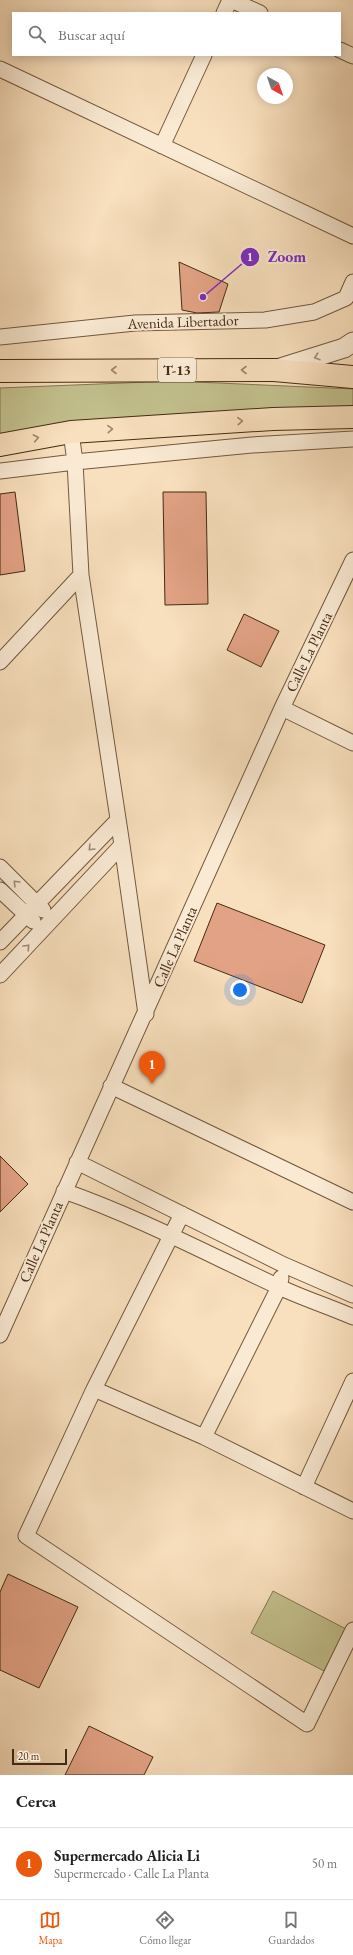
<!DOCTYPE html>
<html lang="es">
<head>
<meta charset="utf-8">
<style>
	body { margin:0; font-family:"EB Garamond",serif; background:#f6f6f6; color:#202124 }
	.compass { position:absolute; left:257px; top:68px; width:36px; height:36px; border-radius:50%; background:#fff; box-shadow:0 2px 10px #0003; rotate:140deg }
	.scale { position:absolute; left:12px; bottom:10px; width:55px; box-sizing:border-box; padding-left:4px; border:2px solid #452b13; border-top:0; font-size:11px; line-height:14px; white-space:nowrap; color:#452b13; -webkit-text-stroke:3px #faead4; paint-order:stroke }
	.you { position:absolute; left:240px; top:990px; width:14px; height:14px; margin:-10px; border:3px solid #fff; border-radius:50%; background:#1a73e8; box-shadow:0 0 0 6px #1a73e833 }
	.badge { display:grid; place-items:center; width:26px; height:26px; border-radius:50%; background:#ea580c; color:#fff; font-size:13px; font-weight:700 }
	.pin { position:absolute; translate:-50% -33px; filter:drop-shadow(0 1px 2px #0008) }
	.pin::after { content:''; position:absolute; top:21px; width:14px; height:12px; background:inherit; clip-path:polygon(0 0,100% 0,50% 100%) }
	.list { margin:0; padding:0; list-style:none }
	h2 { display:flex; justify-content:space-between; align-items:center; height:52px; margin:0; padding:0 16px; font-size:17px }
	h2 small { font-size:13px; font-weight:400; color:#757577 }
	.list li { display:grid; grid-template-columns:26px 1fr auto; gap:12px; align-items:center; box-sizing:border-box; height:72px; padding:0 16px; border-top:1px solid #e0e0e0 }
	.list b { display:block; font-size:15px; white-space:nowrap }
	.list p { margin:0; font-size:13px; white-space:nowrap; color:#757577 }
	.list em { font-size:13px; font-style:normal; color:#757577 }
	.icon { flex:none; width:22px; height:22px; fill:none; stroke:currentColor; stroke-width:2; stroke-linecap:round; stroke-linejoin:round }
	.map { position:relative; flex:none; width:353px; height:1775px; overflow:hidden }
	.search { position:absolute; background:#fff; box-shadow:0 2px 10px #0003; left:12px; right:12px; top:12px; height:44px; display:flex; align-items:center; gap:10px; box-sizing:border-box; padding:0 14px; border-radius:0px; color:#757577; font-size:15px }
	.sheet { height:124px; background:#fff }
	nav { display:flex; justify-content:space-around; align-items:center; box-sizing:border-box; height:56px; border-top:1px solid #e0e0e0; background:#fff; font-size:11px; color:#757577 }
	nav a { display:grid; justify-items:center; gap:2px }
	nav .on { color:#ea580c }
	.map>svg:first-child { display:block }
</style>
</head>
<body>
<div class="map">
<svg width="353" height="1775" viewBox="0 0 353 1775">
	<rect width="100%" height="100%" fill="#f8dfbd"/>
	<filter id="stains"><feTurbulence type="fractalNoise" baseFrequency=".005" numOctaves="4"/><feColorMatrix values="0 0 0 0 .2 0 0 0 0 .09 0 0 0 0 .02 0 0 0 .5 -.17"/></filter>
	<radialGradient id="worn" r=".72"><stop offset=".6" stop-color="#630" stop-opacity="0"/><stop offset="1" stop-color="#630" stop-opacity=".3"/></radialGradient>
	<path fill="#c2c08d" stroke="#847650" d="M173,381L353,389V409L204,412L0,435V388Z
		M273,1591L346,1629L324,1671L251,1633Z"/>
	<path fill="#e2a285" stroke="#452b13" d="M179,262L228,284L219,312L197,313L182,310Z
		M15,492L25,571L0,575V494Z
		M163,492H206L208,604L165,605Z
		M244,614L279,631L261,667L227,650Z
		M217,903L325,945L302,1003L194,961Z
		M0,1156L28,1184L0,1212Z
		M8,1574L78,1607L39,1688L0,1670V1592Z
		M89,1726L153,1757L144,1775H65Z"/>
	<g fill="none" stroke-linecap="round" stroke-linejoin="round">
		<g stroke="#72583e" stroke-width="17">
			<path id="minor" d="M231,0L260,13
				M224,13L230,0
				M340,50L353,56
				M0,69L353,236
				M162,146L204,55
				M0,337L135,323L265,320L314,312L346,298L353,282
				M71,432L75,462L81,575L122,845L146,1014
				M0,471L75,462L252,445L353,439
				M0,662L81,575
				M282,708L353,743
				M0,867L43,910
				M0,890L33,921
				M0,942L118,820
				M0,975L122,845
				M111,1086L353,1202
				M77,1162L284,1265L353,1295
				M64,1191C138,1217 206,1253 277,1286C302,1298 328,1306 353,1317
				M182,1214L94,1389L26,1536L307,1724L353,1630
				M0,1335L282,708L353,560
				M94,1389L204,1437L353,1511
				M204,1437L279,1287L281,1278
				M304,1487L353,1381"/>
		</g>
		<g stroke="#72583e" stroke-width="21">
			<path id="tertiary" d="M277,369L344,348L353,342"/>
		</g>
		<g stroke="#452b13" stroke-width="24">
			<path id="trunk" d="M0,371L274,370L353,377
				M0,445L71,432L273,419L353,417"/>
		</g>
		<use href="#minor" stroke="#faead4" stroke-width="15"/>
		<use href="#tertiary" stroke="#faead4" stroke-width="19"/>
		<use href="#trunk" stroke="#f8dfbd" stroke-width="22"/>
	</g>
	<defs><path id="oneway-chevron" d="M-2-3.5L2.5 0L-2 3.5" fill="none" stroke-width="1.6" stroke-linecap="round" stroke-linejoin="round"/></defs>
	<g stroke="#a08a74">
		<use href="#oneway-chevron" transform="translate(317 357) rotate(162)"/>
		<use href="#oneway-chevron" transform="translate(91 848) rotate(134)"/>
		<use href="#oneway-chevron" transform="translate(16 883) rotate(-135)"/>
		<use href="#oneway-chevron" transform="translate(27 947) rotate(-47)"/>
	</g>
	<g stroke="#9e8568">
		<use href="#oneway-chevron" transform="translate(114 370) rotate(-180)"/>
		<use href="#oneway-chevron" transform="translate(244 370) rotate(-180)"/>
		<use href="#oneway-chevron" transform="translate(240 421) rotate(-4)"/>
		<use href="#oneway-chevron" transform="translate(110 429) rotate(-4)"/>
		<use href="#oneway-chevron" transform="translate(36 438) rotate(-11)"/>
	</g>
	<g text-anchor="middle" stroke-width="4" stroke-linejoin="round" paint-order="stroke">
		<rect fill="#faead4" stroke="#7b644d" stroke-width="1" x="158" y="358" width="38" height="24" rx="3"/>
		<g font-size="14" font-weight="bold" fill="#452b13">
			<text x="177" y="375">T-13</text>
		</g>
		<g font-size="15" fill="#452b13" stroke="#faead4">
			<text transform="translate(183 322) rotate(-2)" y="5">Avenida Libertador</text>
			<text transform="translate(309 652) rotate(-64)" y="5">Calle La Planta</text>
			<text transform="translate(175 947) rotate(-66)" y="5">Calle La Planta</text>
			<text transform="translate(41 1242) rotate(-66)" y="5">Calle La Planta</text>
		</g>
	</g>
	<path fill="none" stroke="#7b2cbf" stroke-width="1.5" d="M203 297L250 257"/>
	<g fill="#7b2cbf" stroke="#faead4" stroke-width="1.5">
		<circle cx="203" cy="297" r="4"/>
		<circle cx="250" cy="257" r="10"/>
	</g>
	<g font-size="12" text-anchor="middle" font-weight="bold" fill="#fff">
		<text x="250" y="261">1</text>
	</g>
	<g font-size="16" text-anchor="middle" font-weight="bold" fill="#7b2cbf" stroke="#faead4" stroke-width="4" stroke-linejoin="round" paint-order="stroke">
		<text x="287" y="262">Zoom</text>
	</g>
	<rect width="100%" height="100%" filter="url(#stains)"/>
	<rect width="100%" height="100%" fill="url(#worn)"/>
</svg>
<svg class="compass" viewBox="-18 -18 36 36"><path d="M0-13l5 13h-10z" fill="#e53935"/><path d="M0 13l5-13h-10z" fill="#757577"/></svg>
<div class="scale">20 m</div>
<div class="you"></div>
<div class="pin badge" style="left:152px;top:1084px">1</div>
<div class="search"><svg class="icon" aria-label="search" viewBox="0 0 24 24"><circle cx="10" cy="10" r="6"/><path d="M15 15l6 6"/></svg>Buscar aquí</div>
</div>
<section class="sheet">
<h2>Cerca<small></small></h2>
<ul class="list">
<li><span class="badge">1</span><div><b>Supermercado Alicia Li</b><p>Supermercado · Calle La Planta</p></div><em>50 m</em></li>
</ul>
</section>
<nav>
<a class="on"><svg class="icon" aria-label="map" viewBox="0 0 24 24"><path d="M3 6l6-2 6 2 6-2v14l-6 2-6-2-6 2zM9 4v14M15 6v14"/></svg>Mapa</a>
<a><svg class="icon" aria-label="directions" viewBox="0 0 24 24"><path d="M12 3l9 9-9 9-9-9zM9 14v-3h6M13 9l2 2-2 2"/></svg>Cómo llegar</a>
<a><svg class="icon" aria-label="saved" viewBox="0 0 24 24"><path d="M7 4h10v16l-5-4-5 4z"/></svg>Guardados</a>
</nav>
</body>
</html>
